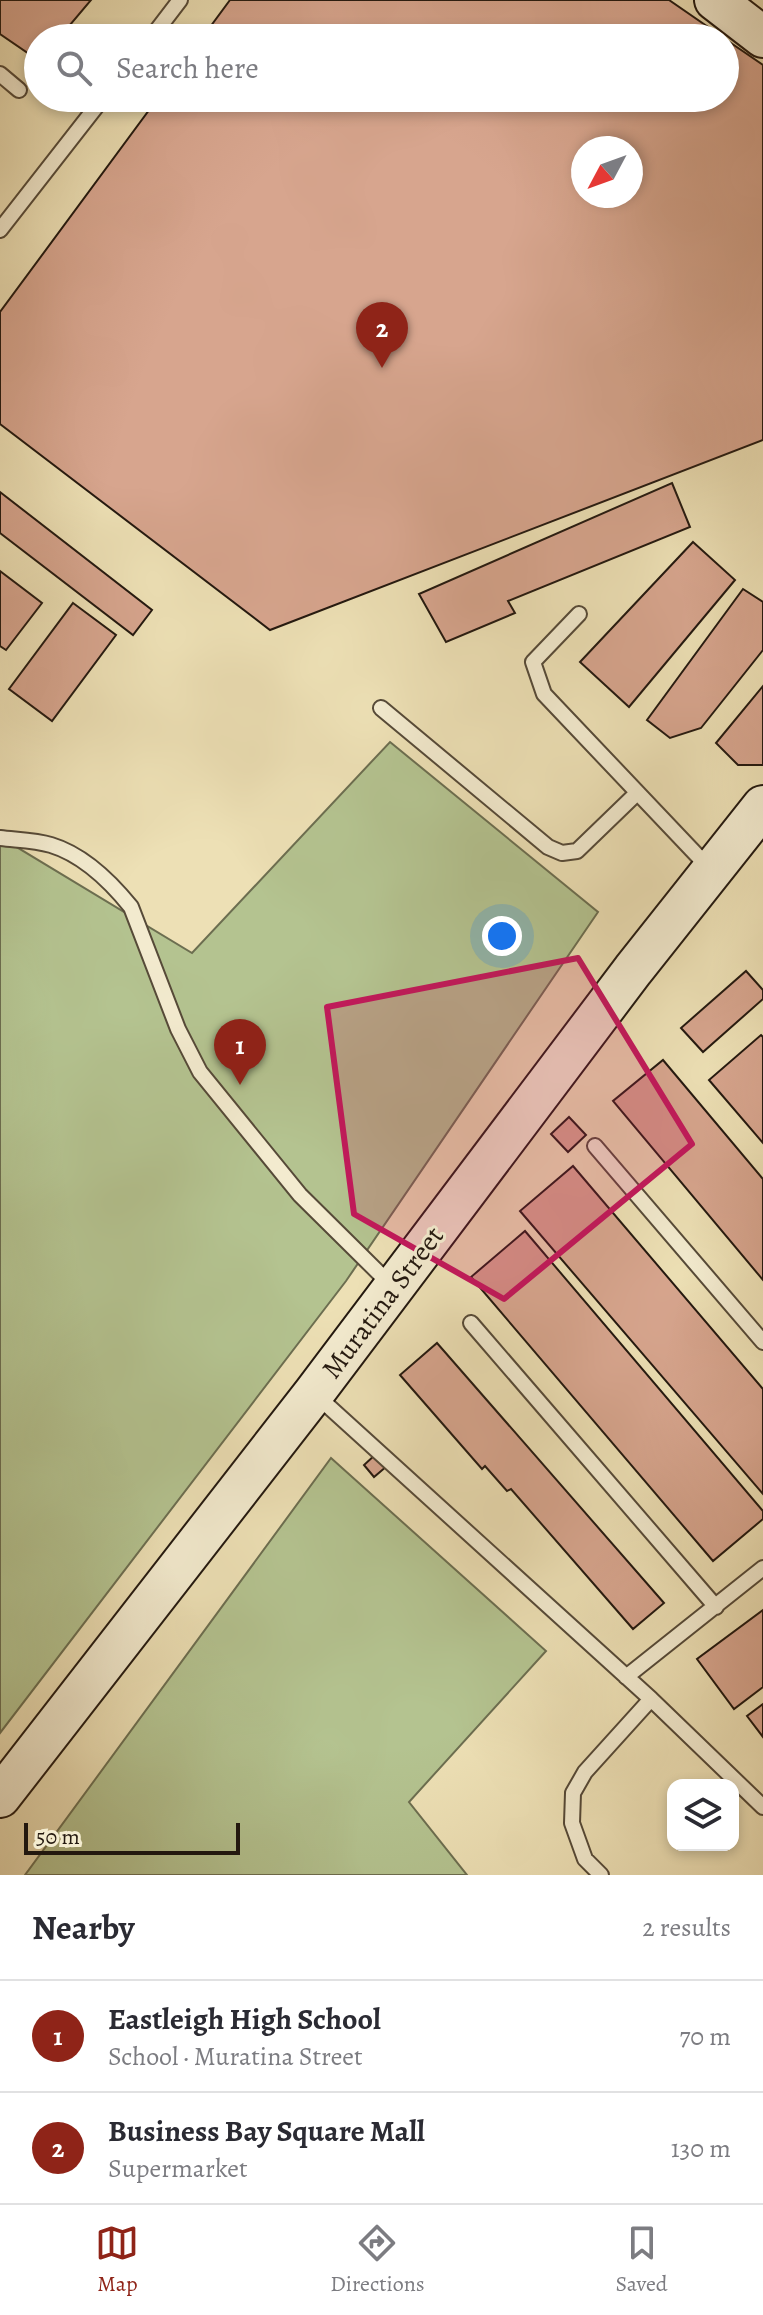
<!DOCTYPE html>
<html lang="en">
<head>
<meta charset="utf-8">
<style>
	body { margin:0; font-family:Alegreya,serif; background:#f2f2f3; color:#2b2b33 }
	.controls { position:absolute; right:24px; bottom:24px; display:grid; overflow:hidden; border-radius:16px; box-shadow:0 4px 12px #0003 }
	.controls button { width:72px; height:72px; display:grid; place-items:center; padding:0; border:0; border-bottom:2px solid #e1e1e2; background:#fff; color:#2b2b33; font:40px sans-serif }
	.compass { position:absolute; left:571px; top:136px; width:72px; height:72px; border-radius:50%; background:#fff; box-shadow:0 4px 12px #0003; rotate:229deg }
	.scale { position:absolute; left:24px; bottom:20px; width:216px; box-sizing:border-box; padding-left:8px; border:4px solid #23180f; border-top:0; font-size:22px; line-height:28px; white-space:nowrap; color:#23180f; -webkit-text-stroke:6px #f3ebcf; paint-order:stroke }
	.you { position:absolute; left:502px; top:936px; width:28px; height:28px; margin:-20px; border:6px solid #fff; border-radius:50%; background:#1a73e8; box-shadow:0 0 0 12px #1a73e833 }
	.badge { display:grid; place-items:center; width:52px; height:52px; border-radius:50%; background:#8f2418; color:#fff; font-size:26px; font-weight:700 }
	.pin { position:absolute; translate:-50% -66px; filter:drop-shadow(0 2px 4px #0008) }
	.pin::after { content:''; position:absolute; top:42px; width:28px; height:24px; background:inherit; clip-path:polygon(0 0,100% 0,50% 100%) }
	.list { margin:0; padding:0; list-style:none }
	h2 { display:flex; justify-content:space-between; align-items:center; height:104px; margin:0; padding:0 32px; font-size:34px }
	h2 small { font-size:26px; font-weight:400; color:#7c7c81 }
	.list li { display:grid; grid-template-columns:52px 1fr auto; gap:24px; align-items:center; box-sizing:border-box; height:112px; padding:0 32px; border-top:2px solid #e1e1e2 }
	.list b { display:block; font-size:30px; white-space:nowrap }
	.list p { margin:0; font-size:26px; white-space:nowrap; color:#7c7c81 }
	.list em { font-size:26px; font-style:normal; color:#7c7c81 }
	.icon { flex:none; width:44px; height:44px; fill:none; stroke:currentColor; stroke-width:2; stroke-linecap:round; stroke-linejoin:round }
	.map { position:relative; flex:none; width:763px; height:1875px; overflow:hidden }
	.search { position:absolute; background:#fff; box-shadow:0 4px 12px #0003; left:24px; right:24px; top:24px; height:88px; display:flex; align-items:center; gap:20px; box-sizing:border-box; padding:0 28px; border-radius:44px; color:#7c7c81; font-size:30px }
	.sheet { height:328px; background:#fff }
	nav { display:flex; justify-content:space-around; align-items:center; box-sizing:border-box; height:112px; border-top:2px solid #e1e1e2; background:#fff; font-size:22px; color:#7c7c81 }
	nav a { display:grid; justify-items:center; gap:4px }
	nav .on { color:#8f2418 }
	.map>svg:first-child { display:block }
</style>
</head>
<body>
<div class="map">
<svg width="763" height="1875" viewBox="0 0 763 1875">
	<rect width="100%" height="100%" fill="#ede0b5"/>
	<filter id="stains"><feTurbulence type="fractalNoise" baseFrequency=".0025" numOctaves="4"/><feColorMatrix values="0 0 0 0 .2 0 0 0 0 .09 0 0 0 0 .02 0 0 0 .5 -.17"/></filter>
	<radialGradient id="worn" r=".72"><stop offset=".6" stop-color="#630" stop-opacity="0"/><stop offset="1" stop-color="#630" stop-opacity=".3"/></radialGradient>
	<path fill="#b4c390" stroke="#6c6e50" stroke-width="2" d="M390,742L598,912L346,1281L0,1733V837L192,953Z
		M331,1458L546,1651L409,1802L467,1875H25Z"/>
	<path fill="#d7a58e" stroke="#23180f" stroke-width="2" fill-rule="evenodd" d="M0,0H91L59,38H38V60L0,34Z
		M230,0H669L724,38H202Z
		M725,39L763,65V440L270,630L0,424V312L158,98H725ZM583,148H631V196H583Z
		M672,483L690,527L508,601L515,613L446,642L419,594Z
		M0,492L152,610L133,635L0,533Z
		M693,542L735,580L629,707L580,662Z
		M0,571L42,603L6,650L0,646Z
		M743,589L763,602V650L701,728L670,738L647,720Z
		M73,603L116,635L52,721L9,689Z
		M763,686V765H738L716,743Z
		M746,971L763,990V999L703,1052L681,1028Z
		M761,1035L763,1037V1143L709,1080Z
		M663,1060L763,1179V1280L613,1101Z
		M569,1117L586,1135L568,1152L551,1134Z
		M573,1166L763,1389V1494L520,1211Z
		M525,1231L763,1511V1519L713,1561L471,1277Z
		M437,1343L664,1603L633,1629L511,1489L507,1491L485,1466L482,1469L400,1375Z
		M376,1454L387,1466L374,1477L364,1465Z
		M763,1610V1687L734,1709L697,1659Z
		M763,1704V1737L747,1716Z"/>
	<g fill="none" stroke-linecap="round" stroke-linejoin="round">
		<g stroke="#564a38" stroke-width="18">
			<path id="lane" d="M151,38L180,0
				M0,74L19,90
				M0,230L103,98
				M579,614L533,662L544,694L711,870
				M381,708L548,847L562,853L577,851L637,793
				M0,838C16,840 35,840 51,845C84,855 110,881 131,907L178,1029L200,1072L300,1195L393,1287
				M595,1146L763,1342
				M471,1323L716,1607
				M316,1395L651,1699L763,1807
				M626,1677L763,1568
				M601,1875L585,1859L572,1823L573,1793L585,1772L651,1699"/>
		</g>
		<g stroke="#23180f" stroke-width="44">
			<path id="secondary" d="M715,0L763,37
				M0,1797L314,1393L633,970L763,806"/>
		</g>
		<use href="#lane" stroke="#f3ebcf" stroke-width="14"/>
		<use href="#secondary" stroke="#f3ebcf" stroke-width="40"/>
	</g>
	<path fill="#c2185b" fill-opacity="0.2" stroke="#c2185b" stroke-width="6" stroke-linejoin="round" d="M578,958L692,1144L504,1299L354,1214L327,1007Z"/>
	<g text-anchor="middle" stroke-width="6" stroke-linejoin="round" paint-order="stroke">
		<g font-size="28" fill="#23180f" stroke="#f3ebcf">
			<text transform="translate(382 1302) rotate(-53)" y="10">Muratina Street</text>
		</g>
	</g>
	<rect width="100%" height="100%" filter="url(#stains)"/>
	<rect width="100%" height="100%" fill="url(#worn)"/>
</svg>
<div class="controls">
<button><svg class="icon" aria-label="layers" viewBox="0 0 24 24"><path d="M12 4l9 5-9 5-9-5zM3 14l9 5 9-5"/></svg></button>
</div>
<svg class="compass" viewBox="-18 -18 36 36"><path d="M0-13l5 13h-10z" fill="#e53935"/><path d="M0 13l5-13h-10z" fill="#7c7c81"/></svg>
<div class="scale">50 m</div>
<div class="you"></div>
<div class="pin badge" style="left:240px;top:1085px">1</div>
<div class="pin badge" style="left:382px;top:368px">2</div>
<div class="search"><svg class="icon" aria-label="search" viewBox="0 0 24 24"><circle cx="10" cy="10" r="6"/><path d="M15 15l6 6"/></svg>Search here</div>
</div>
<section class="sheet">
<h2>Nearby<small>2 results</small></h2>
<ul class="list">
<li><span class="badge">1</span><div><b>Eastleigh High School</b><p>School · Muratina Street</p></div><em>70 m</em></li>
<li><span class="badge">2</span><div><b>Business Bay Square Mall</b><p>Supermarket</p></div><em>130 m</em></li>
</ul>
</section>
<nav>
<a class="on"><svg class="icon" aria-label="map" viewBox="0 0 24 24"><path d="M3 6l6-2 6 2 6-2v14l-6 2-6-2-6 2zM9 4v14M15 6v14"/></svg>Map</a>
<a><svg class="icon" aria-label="directions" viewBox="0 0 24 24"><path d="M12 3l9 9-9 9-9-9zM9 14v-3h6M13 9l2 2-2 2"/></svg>Directions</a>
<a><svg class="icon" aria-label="saved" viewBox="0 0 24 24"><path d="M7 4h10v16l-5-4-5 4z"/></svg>Saved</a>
</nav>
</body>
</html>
